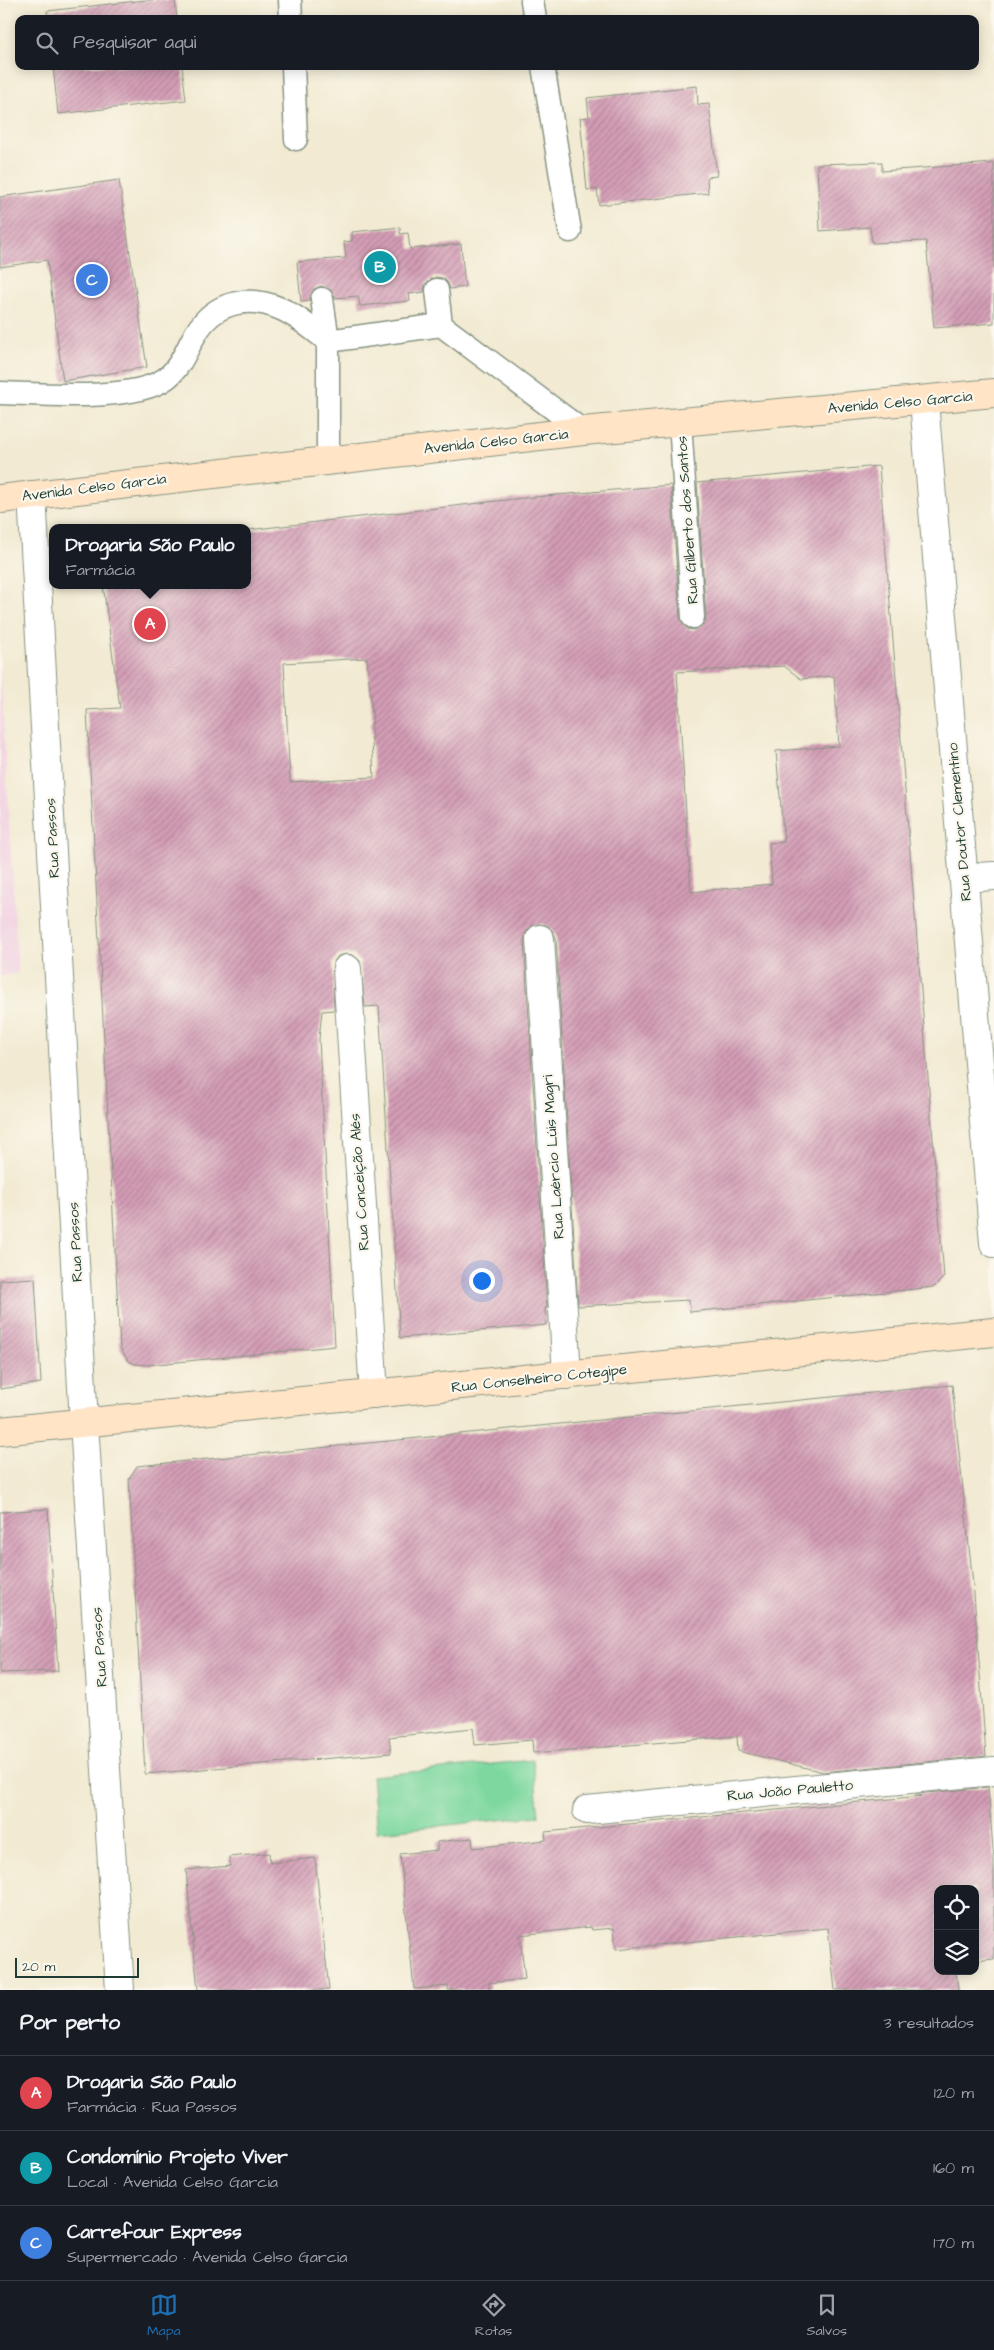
<!DOCTYPE html>
<html lang="pt">
<head>
<meta charset="utf-8">
<style>
	body { margin:0; font-family:"Architects Daughter",sans-serif; background:#20242c; color:#f1f3f6 }
	.controls { position:absolute; right:15px; bottom:15px; display:grid; overflow:hidden; border-radius:10px; box-shadow:0 2px 12px #0003 }
	.controls button { width:45px; height:45px; display:grid; place-items:center; padding:0; border:0; border-bottom:1px solid #363941; background:#171b24; color:#f1f3f6; font:25px sans-serif }
	.scale { position:absolute; left:15px; bottom:12px; width:124px; box-sizing:border-box; padding-left:5px; border:2px solid #1f3d34; border-top:0; font-size:14px; line-height:18px; white-space:nowrap; color:#1f3d34; -webkit-text-stroke:4px #fbf7ec; paint-order:stroke }
	.you { position:absolute; left:481px; top:1280px; width:18px; height:18px; margin:-12px; border:4px solid #fff; border-radius:50%; background:#1a73e8; box-shadow:0 0 0 8px #1a73e833 }
	.badge { display:grid; place-items:center; width:32px; height:32px; border-radius:50%; background:#1f6fb2; color:#fff; font-size:16px; font-weight:700 }
	.pin { position:absolute; translate:-50% -50%; border:2px solid #fff; box-shadow:0 1px 5px #0006 }
	.popup { position:absolute; left:49px; top:524px; width:202px; height:65px; box-sizing:border-box; display:grid; place-content:center; border-radius:10px; background:#171b24; filter:drop-shadow(0 1px 4px #0005); font-size:16px; white-space:nowrap; color:#9ea1a6 }
	.popup b { font-size:19px; color:#f1f3f6 }
	.popup::after { content:''; position:absolute; left:50%; top:100%; margin-left:-10px; border:10px solid transparent; border-top-color:#171b24 }
	.list { margin:0; padding:0; list-style:none }
	h2 { display:flex; justify-content:space-between; align-items:center; height:65px; margin:0; padding:0 20px; font-size:21px }
	h2 small { font-size:16px; font-weight:400; color:#9ea1a6 }
	.list li { display:grid; grid-template-columns:32px 1fr auto; gap:15px; align-items:center; box-sizing:border-box; height:75px; padding:0 20px; border-top:1px solid #363941 }
	.list b { display:block; font-size:19px; white-space:nowrap }
	.list p { margin:0; font-size:16px; white-space:nowrap; color:#9ea1a6 }
	.list em { font-size:16px; font-style:normal; color:#9ea1a6 }
	.icon { flex:none; width:28px; height:28px; fill:none; stroke:currentColor; stroke-width:2; stroke-linecap:round; stroke-linejoin:round }
	.map { position:relative; flex:none; width:994px; height:1990px; overflow:hidden }
	.search { position:absolute; background:#171b24; box-shadow:0 2px 12px #0003; left:15px; right:15px; top:15px; height:55px; display:flex; align-items:center; gap:12px; box-sizing:border-box; padding:0 18px; border-radius:10px; color:#9ea1a6; font-size:19px }
	.sheet { height:290px; background:#171b24 }
	nav { display:flex; justify-content:space-around; align-items:center; box-sizing:border-box; height:70px; border-top:1px solid #363941; background:#171b24; font-size:14px; color:#9ea1a6 }
	nav a { display:grid; justify-items:center; gap:2px }
	nav .on { color:#1f6fb2 }
	.map>svg:first-child { display:block }
</style>
</head>
<body>
<div class="map">
<svg width="994" height="1990" viewBox="0 0 994 1990">
	<defs>
		<pattern id="building-hatch" width="6" height="6" patternUnits="userSpaceOnUse" patternTransform="scale(1.25)"><rect width="6" height="6" fill="#d49db6"/><path d="M-1 1l2-2M0 6l6-6M5 7l2-2" fill="none" stroke="#ab8195"/></pattern>
	</defs>
	<rect width="100%" height="100%" fill="#fbf7ec"/>
	<filter id="ink" filterUnits="userSpaceOnUse"><feTurbulence type="fractalNoise" baseFrequency=".02" numOctaves="2"/><feDisplacementMap in="SourceGraphic" scale="10" xChannelSelector="R" yChannelSelector="G"/><feConvolveMatrix kernelMatrix="1 2 1 2 8 2 1 2 1" color-interpolation-filters="sRGB"/></filter>
	<filter id="wash" filterUnits="userSpaceOnUse"><feTurbulence type="fractalNoise" baseFrequency=".0096" numOctaves="4" result="noise"/><feDisplacementMap in="SourceGraphic" scale="20" xChannelSelector="R" yChannelSelector="G"/><feGaussianBlur stdDeviation="1.12" result="paint"/><feColorMatrix in="noise" values="0 0 0 0 0 0 0 0 0 0 0 0 0 0 0 0 0 1.4 0 .05"/><feComposite in="paint" operator="in"/></filter>
	<g filter="url(#wash)">
		<rect width="100%" height="100%" fill="#f2ead2"/>
		<path fill="#f1d0e2" d="M0,666L18,973L0,976Z"/>
		<path fill="#7dd89e" stroke="#4e8a69" d="M533,1760L539,1816L377,1832L372,1776Z"/>
		<g id="blocks">
			<path fill="url(#building-hatch)" fill-rule="evenodd" d="M146,0H175L177,19H48L47,11Z
				M53,66H182L186,100L58,114Z
				M697,86L698,105L709,104L717,176L707,177L708,193L599,205L597,189L587,190L580,118L589,117L587,98Z
				M882,162V171L994,163V323L934,328L926,241L872,243L870,227L820,231L817,164Z
				M119,180L147,367L63,381L47,260L0,267V197Z
				M400,227V234L408,233L410,249L461,244L465,287L450,289L448,283L443,278L435,277L425,284L424,292L409,294L410,301L360,306L358,296L335,298L332,291L321,286L314,289L309,301L301,302L297,262L346,258L344,242L352,241V232Z
				M879,466L944,1277L934,1287L690,1312L689,1300L578,1306L556,938L553,931L547,925L539,924L532,926L526,932L524,940L547,1308H545L546,1325L400,1338L379,1006L365,1007L360,961L353,955L346,954L338,956L333,963L334,1010L322,1011L319,1039L335,1346L148,1365L135,1364L128,1361L120,1348L87,710L120,708L103,585H248V530L523,498L671,485L680,618L687,629L694,630L705,623L706,616L697,483ZM367,658L373,723H371L374,777L290,782L284,663ZM784,666L801,679L834,676L839,746L776,751L784,842L769,843L772,884L691,892L677,672Z
				M35,1278L41,1383L0,1389V1280Z
				M952,1385L974,1594L986,1756L823,1772L738,1751L737,1736L533,1753L532,1740L475,1745L473,1728L389,1737L391,1753L145,1774L129,1479L137,1466Z
				M48,1509L58,1671L0,1673V1512Z
				M988,1787L994,1861V1959L975,1961V1889H938V1971H956L958,1990H835L828,1928L616,1949L614,1928L592,1930L591,1927L520,1935L525,1979L489,1983V1990H448V1986L414,1989L400,1854L437,1850V1842L472,1838L473,1848L546,1840L545,1832L922,1796L916,1794Z
				M269,1853L270,1863L315,1858L329,1990H198L186,1870L230,1866L229,1857Z"/>
		</g>
	</g>
	<g filter="url(#ink)">
		<use href="#blocks" fill-opacity="0" stroke="#889483" stroke-width="1"/>
		<g fill="none" stroke-linecap="round" stroke-linejoin="round">
			<g stroke="#889483" stroke-width="25">
				<path id="lane" d="M290,0L291,19
					M532,1L535,19
					M293,66L296,139
					M543,66L570,231
					M437,290L441,325L583,431
					M322,299L328,341V459
					M0,393C40,394 132,402 165,379C180,369 187,348 196,333C215,301 249,295 281,309C298,316 314,331 328,341L441,325
					M680,422L693,617"/>
			</g>
			<g stroke="#889483" stroke-width="30">
				<path id="street" d="M924,401L994,1243
					M32,495L84,1423L120,1990
					M964,878L994,876
					M540,939L567,1375
					M347,969L374,1394
					M587,1810L994,1771"/>
			</g>
			<g stroke="#889483" stroke-width="30">
				<path id="secondary" d="M0,499L583,431L994,393
					M0,1431L994,1332"/>
			</g>
			<use href="#lane" stroke="#fff" stroke-width="22"/>
			<use href="#street" stroke="#fff" stroke-width="28"/>
			<use href="#secondary" stroke="#ffe4c6" stroke-width="28"/>
		</g>
	</g>
	<g text-anchor="middle" stroke-width="4.5" stroke-linejoin="round" paint-order="stroke">
		<g font-size="15" fill="#1f3d34" stroke="#fbf7ec">
			<text transform="translate(900 402) rotate(-5)" y="5">Avenida Celso Garcia</text>
			<text transform="translate(496 441) rotate(-6)" y="5">Avenida Celso Garcia</text>
			<text transform="translate(94 487) rotate(-7)" y="5">Avenida Celso Garcia</text>
			<text transform="translate(687 520) rotate(-94)" y="5">Rua Gilberto dos Santos</text>
			<text transform="translate(959 822) rotate(-95)" y="5">Rua Doutor Clementino</text>
			<text transform="translate(52 838) rotate(-93)" y="5">Rua Passos</text>
			<text transform="translate(553 1157) rotate(-94)" y="5">Rua Laércio Lúis Magri</text>
			<text transform="translate(359 1182) rotate(-94)" y="5">Rua Conceição Alés</text>
			<text transform="translate(75 1242) rotate(-93)" y="5">Rua Passos</text>
			<text transform="translate(539 1378) rotate(-6)" y="5">Rua Conselheiro Cotegipe</text>
			<text transform="translate(99 1647) rotate(-94)" y="5">Rua Passos</text>
			<text transform="translate(790 1790) rotate(-5)" y="5">Rua João Pauletto</text>
		</g>
	</g>
</svg>
<div class="controls">
<button><svg class="icon" aria-label="locate" viewBox="0 0 24 24"><circle cx="12" cy="12" r="6"/><path d="M12 2v4M12 18v4M2 12h4M18 12h4"/></svg></button>
<button><svg class="icon" aria-label="layers" viewBox="0 0 24 24"><path d="M12 4l9 5-9 5-9-5zM3 14l9 5 9-5"/></svg></button>
</div>
<div class="scale">20 m</div>
<div class="you"></div>
<div class="pin badge" style="left:150px;top:624px;background:#e0444e">A</div>
<div class="popup"><b>Drogaria São Paulo</b>Farmácia</div>
<div class="pin badge" style="left:380px;top:267px;background:#0f9aa8">B</div>
<div class="pin badge" style="left:92px;top:280px;background:#3f7fe0">C</div>
<div class="search"><svg class="icon" aria-label="search" viewBox="0 0 24 24"><circle cx="10" cy="10" r="6"/><path d="M15 15l6 6"/></svg>Pesquisar aqui</div>
</div>
<section class="sheet">
<h2>Por perto<small>3 resultados</small></h2>
<ul class="list">
<li><span class="badge" style="background:#e0444e">A</span><div><b>Drogaria São Paulo</b><p>Farmácia · Rua Passos</p></div><em>120 m</em></li>
<li><span class="badge" style="background:#0f9aa8">B</span><div><b>Condomínio Projeto Viver</b><p>Local · Avenida Celso Garcia</p></div><em>160 m</em></li>
<li><span class="badge" style="background:#3f7fe0">C</span><div><b>Carrefour Express</b><p>Supermercado · Avenida Celso Garcia</p></div><em>170 m</em></li>
</ul>
</section>
<nav>
<a class="on"><svg class="icon" aria-label="map" viewBox="0 0 24 24"><path d="M3 6l6-2 6 2 6-2v14l-6 2-6-2-6 2zM9 4v14M15 6v14"/></svg>Mapa</a>
<a><svg class="icon" aria-label="directions" viewBox="0 0 24 24"><path d="M12 3l9 9-9 9-9-9zM9 14v-3h6M13 9l2 2-2 2"/></svg>Rotas</a>
<a><svg class="icon" aria-label="saved" viewBox="0 0 24 24"><path d="M7 4h10v16l-5-4-5 4z"/></svg>Salvos</a>
</nav>
</body>
</html>
